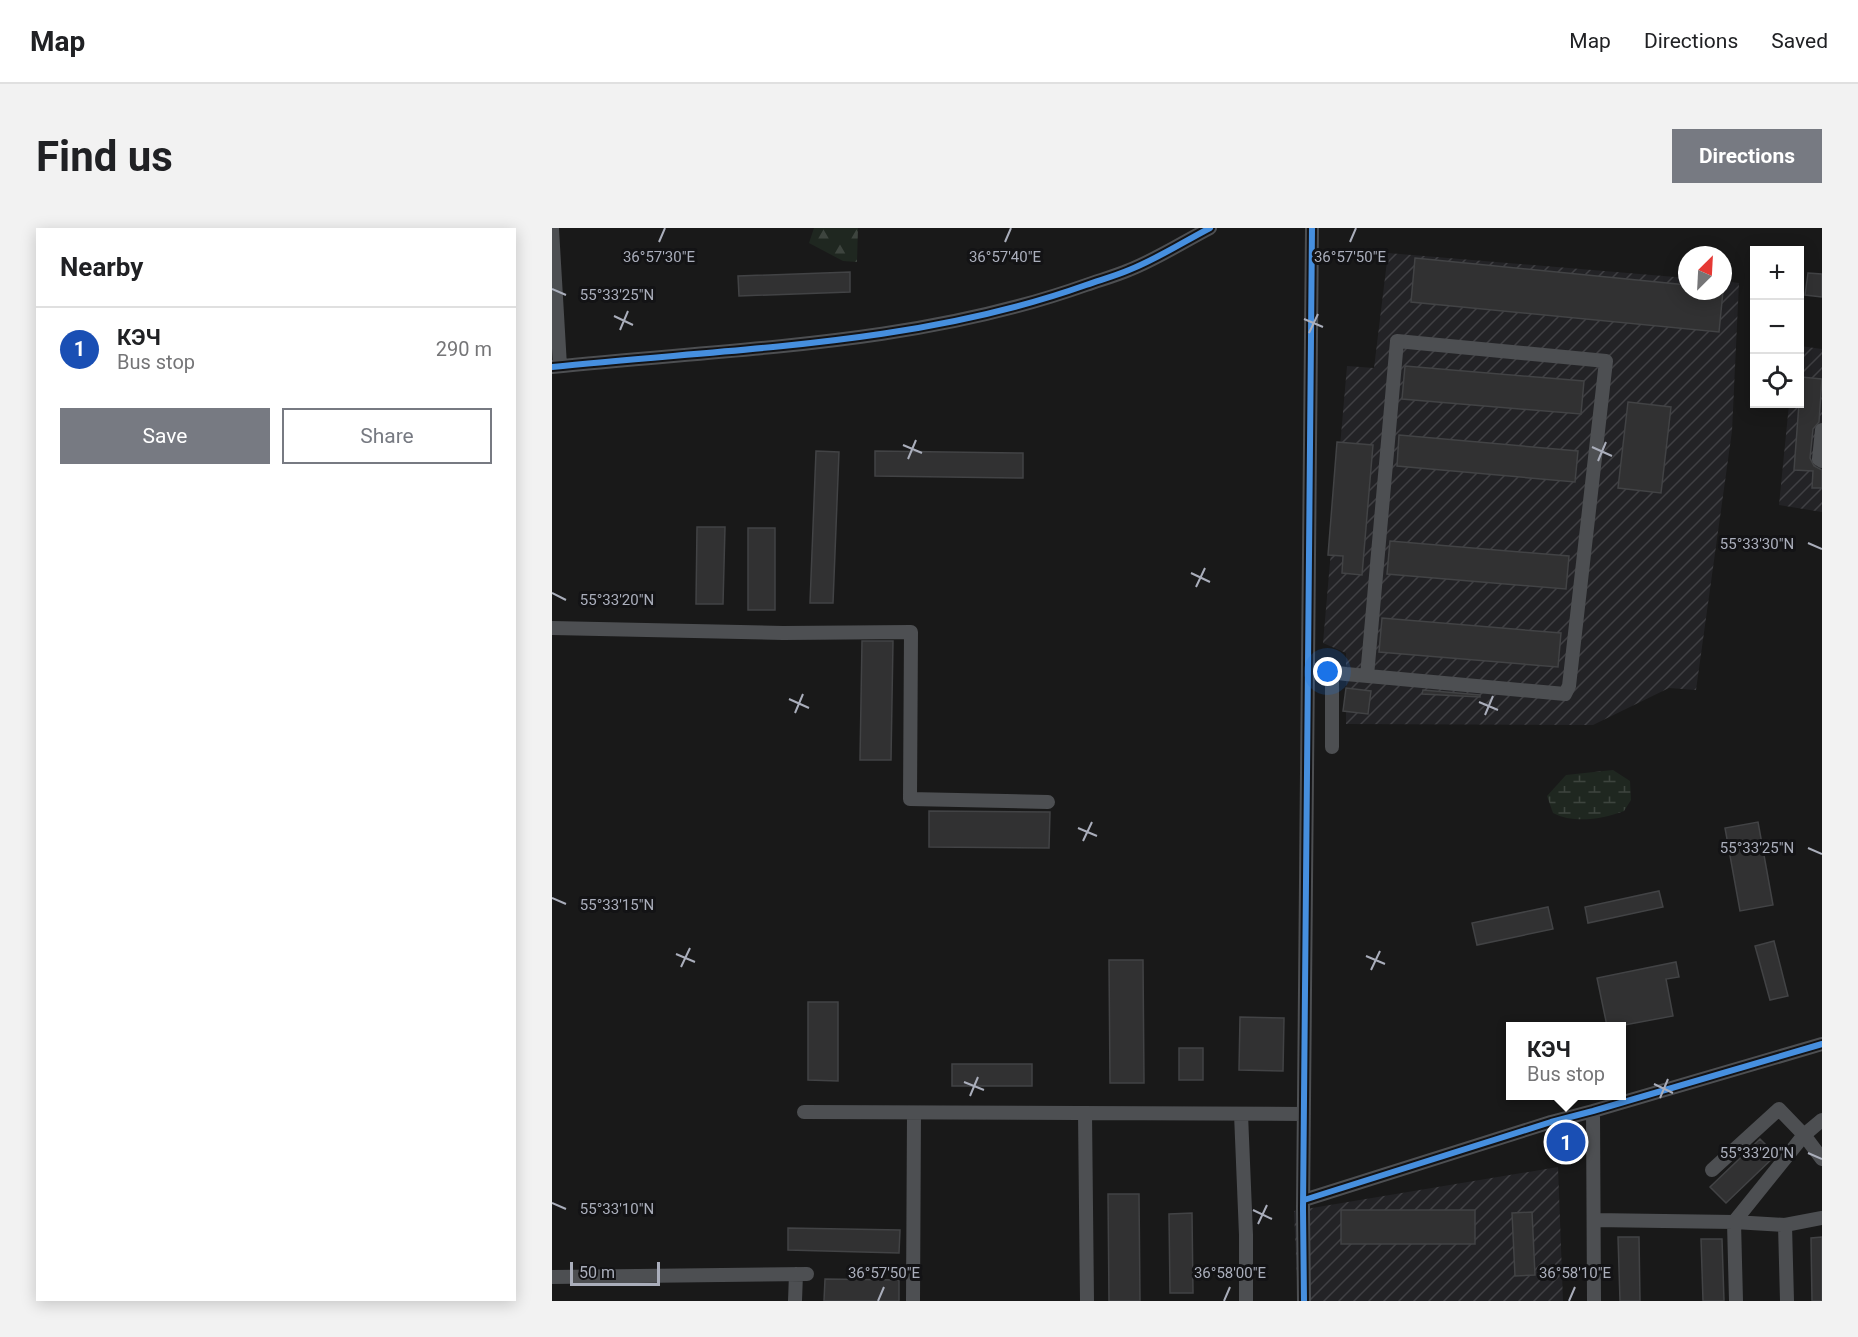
<!DOCTYPE html>
<html lang="en">
<head>
<meta charset="utf-8">
<style>
	body { margin:0; font-family:Roboto,sans-serif; background:#f2f2f2; color:#202124 }
	.controls { position:absolute; right:18px; top:18px; display:grid; overflow:hidden; border-radius:0px; box-shadow:0 3px 15px #0003 }
	.controls button { width:54px; height:54px; display:grid; place-items:center; padding:0; border:0; border-bottom:2px solid #e0e0e0; background:#fff; color:#202124; font:30px sans-serif }
	.compass { position:absolute; left:1126px; top:18px; width:54px; height:54px; border-radius:50%; background:#fff; box-shadow:0 3px 15px #0003; rotate:24deg }
	.scale { position:absolute; left:18px; bottom:15px; width:90px; box-sizing:border-box; padding-left:6px; border:3px solid #aaaebb; border-top:0; font-size:16px; line-height:21px; white-space:nowrap; color:#aaaebb; -webkit-text-stroke:4px #131315; paint-order:stroke }
	.you { position:absolute; left:776px; top:444px; width:21px; height:21px; margin:-15px; border:4px solid #fff; border-radius:50%; background:#1a73e8; box-shadow:0 0 0 9px #1a73e833 }
	.badge { display:grid; place-items:center; width:39px; height:39px; border-radius:50%; background:#777a82; color:#fff; font-size:20px; font-weight:700 }
	.pin { position:absolute; translate:-50% -50%; border:3px solid #fff; box-shadow:0 2px 6px #0006 }
	.popup { position:absolute; left:954px; top:794px; width:120px; height:78px; box-sizing:border-box; display:grid; place-content:center; border-radius:0px; background:#fff; filter:drop-shadow(0 2px 4px #0005); font-size:20px; white-space:nowrap; color:#757577 }
	.popup b { font-size:22px; color:#202124 }
	.popup::after { content:''; position:absolute; left:50%; top:100%; margin-left:-12px; border:12px solid transparent; border-top-color:#fff }
	.list { margin:0; padding:0; list-style:none }
	h2 { display:flex; justify-content:space-between; align-items:center; height:78px; margin:0; padding:0 24px; font-size:26px }
	h2 small { font-size:20px; font-weight:400; color:#757577 }
	.list li { display:grid; grid-template-columns:39px 1fr auto; gap:18px; align-items:center; box-sizing:border-box; height:84px; padding:0 24px; border-top:2px solid #e0e0e0 }
	.list b { display:block; font-size:22px; white-space:nowrap }
	.list p { margin:0; font-size:20px; white-space:nowrap; color:#757577 }
	.list em { font-size:20px; font-style:normal; color:#757577 }
	.actions { display:flex; gap:12px; padding:18px 24px }
	.actions a { flex:1; padding:14px 0; border:2px solid #777a82; border-radius:0px; text-align:center; font-size:21px; color:#777a82 }
	.actions .main { background:#777a82; color:#fff }
	.icon { flex:none; width:33px; height:33px; fill:none; stroke:currentColor; stroke-width:2; stroke-linecap:round; stroke-linejoin:round }
	.map { position:relative; flex:none; width:1270px; height:1073px; overflow:hidden; border-radius:0px }
	header { display:flex; align-items:center; gap:36px; box-sizing:border-box; height:84px; padding:0 30px; background:#fff; border-bottom:2px solid #e0e0e0 }
	header strong { font-size:28px }
	nav { display:flex; gap:33px; margin-inline-start:auto; font-size:21px }
	.intro { display:flex; align-items:center; justify-content:space-between; box-sizing:border-box; height:144px; padding:0 36px }
	h1 { margin:0; font-size:42px }
	.button { padding:15px 27px; border-radius:0px; background:#777a82; color:#fff; font-size:21px; font-weight:700 }
	main { display:flex; gap:36px; padding:0 36px }
	aside { flex:1; background:#fff; border-radius:0px; box-shadow:0 3px 15px #0003 }
	.map>svg:first-child { display:block }
</style>
</head>
<body>
<header>
<strong>Map</strong>
<nav><a>Map</a><a>Directions</a><a>Saved</a></nav>
</header>
<div class="intro"><h1>Find us</h1><a class="button">Directions</a></div>
<main>
<aside>
<h2>Nearby<small></small></h2>
<ul class="list">
<li><span class="badge" style="background:#1a4fb4">1</span><div><b>КЭЧ</b><p>Bus stop</p></div><em>290 m</em></li>
</ul>
<div class="actions"><a class="main">Save</a><a>Share</a></div>
</aside>
<div class="map">
<svg width="1270" height="1073" viewBox="0 0 1270 1073">
	<defs>
		<pattern id="industrial-furrows" width="10" height="10" patternUnits="userSpaceOnUse" patternTransform="scale(1.5)"><rect width="10" height="10" fill="#232326"/><path d="M-1 1l2-2M0 10L10 0M9 11l2-2" fill="none" stroke="#404044"/></pattern>
		<pattern id="forest-firs" width="22" height="20" patternUnits="userSpaceOnUse" patternTransform="scale(1.5)"><rect width="22" height="20" fill="#1f2720"/><path d="M5 1l3.5 6h-7zM16 11l3.5 6h-7z" fill="#3d443e"/></pattern>
		<pattern id="wetland-marsh" width="20" height="14" patternUnits="userSpaceOnUse" patternTransform="scale(1.5)"><rect width="20" height="14" fill="#1f2720"/><path d="M1 5h8M5 5V1M11 12h8M15 12V8" fill="none" stroke="#3d443e"/></pattern>
	</defs>
	<rect width="100%" height="100%" fill="#191919"/>
	<path fill="url(#industrial-furrows)" d="M836,25L1135,50V63H1171V53L1187,55L1180,203L1144,462L1117,460L1041,497L794,496V425L771,415L795,138L822,140Z
		M1248,118L1270,121V284L1227,277L1237,176H1248Z
		M1006,939L1011,1073H746L742,983Z"/>
	<path fill="url(#forest-firs)" d="M262,0H306L305,34L291,33L257,15Z"/>
	<path fill="url(#wetland-marsh)" d="M1061,542L1078,553L1079,572L1072,583C1051,591 1022,596 1001,585L995,568L1014,547Z"/>
	<path fill="#313132" stroke="#424345" stroke-width="1.5" d="M863,30L1135,57V63H1171L1167,104L859,74Z
		M298,44V64L187,68L186,48Z
		M1256,45L1270,46V69L1253,67Z
		M853,138L1032,153L1029,186L850,171Z
		M1249,149L1270,151L1267,194L1261,201L1258,230L1262,238L1270,242V260H1260L1261,243L1242,242Z
		M1076,174L1119,179L1109,265L1066,260Z
		M847,207L1026,223L1023,254L845,238Z
		M785,214L821,217L810,347L790,345L791,328L776,327Z
		M264,223L287,224L281,375H258Z
		M323,223L471,225V250L323,248Z
		M145,299H173L171,376H144Z
		M196,300H223V382H196Z
		M838,313L1017,328L1014,361L835,346Z
		M830,390L1009,405L1006,439L827,424Z
		M310,413H341L339,532H308Z
		M794,460L819,463L816,486L791,483Z
		M871,462L928,467V469L870,466Z
		M377,583L498,584L497,620L377,619Z
		M1206,594L1221,677L1188,683L1173,600Z
		M1107,663L1111,679L1036,695L1033,679Z
		M996,679L1001,701L925,717L920,695Z
		M1222,713L1236,768L1218,772L1203,718Z
		M557,732H591L592,855H558Z
		M1124,734L1127,749L1114,751L1121,788L1067,798H1055L1045,750Z
		M256,774H286V853L256,852Z
		M688,789L732,790L731,843L687,842Z
		M627,820H651V852H627Z
		M400,836H480V858H400Z
		M1208,911L1224,927L1174,975L1158,959Z
		M556,966H587L588,1073H557Z
		M789,982H923V1016H789Z
		M980,984L983,1047L963,1048L960,985Z
		M640,985L641,1065H618L617,986Z
		M236,1000L348,1002L347,1025L236,1022Z
		M1066,1009H1087L1088,1073H1068Z
		M1270,1009V1073H1260L1259,1010Z
		M1149,1011H1170L1172,1073H1151Z
		M273,1051L347,1052V1073H272Z"/>
	<g fill="none" stroke-linecap="round" stroke-linejoin="round">
		<path stroke="#4d4f52" stroke-width="14" d="M0,1L8,138
			M0,139C179,120 363,118 534,57C548,52 563,48 577,42C605,31 631,14 658,0
			M1270,202L1267,231L1270,233
			M0,400L231,405L359,404L358,571L496,574
			M756,441L794,446L1013,466L1017,458L1054,133L845,113L815,448
			M780,519V444
			M1041,883L1042,1073
			M252,884L752,886
			M533,885L535,1073
			M689,886L694,1007V1073
			M1160,942L1227,881L1252,907L1270,931
			M752,972L999,894L1041,883L1270,816
			M1042,992L1182,994L1252,907L1270,892
			M1233,997L1235,1073
			M0,1049L255,1046
			M243,1073L244,1046
			M361,1073L362,885
			M752,1073L751,981L760,0
			M1184,1073L1182,994L1233,997L1270,990"/>
		<g stroke="#131315" stroke-width="10">
			<path id="cycleway" d="M0,139C179,120 363,118 534,57C548,52 563,48 577,42C605,31 631,14 658,0
				M752,972L999,894L1041,883L1270,816
				M752,1073L751,981L760,0"/>
		</g>
		<use href="#cycleway" stroke="#468fdf" stroke-width="6"/>
	</g>
	<path fill="none" stroke="#aaaebb" stroke-width="2" d="M107,14L113,0M453,14L459,0M798,14L804,0M0,61L14,67M62,88L81,97M752,91L771,99M68,102L76,83M757,105L766,86M351,217L370,225M1040,219L1060,228M356,231L364,212M1046,233L1054,214M1256,315L1270,321M639,345L658,354M644,359L653,340M0,365L14,372M237,471L257,480M927,474L946,482M243,485L251,466M933,487L941,468M526,600L545,608M531,613L540,594M1256,620L1270,626M0,670L14,676M124,726L143,734M814,728L833,736M129,739L138,720M819,742L828,723M412,854L432,862M1102,856L1121,865M418,868L426,849M1108,870L1116,851M1256,925L1270,931M0,975L14,981M701,982L720,991M706,996L715,977M326,1073L332,1059M672,1073L678,1059M1017,1073L1023,1059"/>
	<g font-size="15" text-anchor="middle" fill="#aaaebb" stroke="#131315" stroke-width="6" stroke-linejoin="round" paint-order="stroke">
		<text x="453" y="34">36°57'40"E</text>
		<text x="798" y="34">36°57'50"E</text>
		<text x="107" y="34">36°57'30"E</text>
		<text x="65" y="72">55°33'25"N</text>
		<text x="1205" y="321">55°33'30"N</text>
		<text x="65" y="377">55°33'20"N</text>
		<text x="1205" y="625">55°33'25"N</text>
		<text x="65" y="682">55°33'15"N</text>
		<text x="1205" y="930">55°33'20"N</text>
		<text x="65" y="986">55°33'10"N</text>
		<text x="332" y="1050">36°57'50"E</text>
		<text x="678" y="1050">36°58'00"E</text>
		<text x="1023" y="1050">36°58'10"E</text>
	</g>
</svg>
<div class="controls">
<button>+</button>
<button>−</button>
<button><svg class="icon" aria-label="locate" viewBox="0 0 24 24"><circle cx="12" cy="12" r="6"/><path d="M12 2v4M12 18v4M2 12h4M18 12h4"/></svg></button>
</div>
<svg class="compass" viewBox="-18 -18 36 36"><path d="M0-13l5 13h-10z" fill="#e53935"/><path d="M0 13l5-13h-10z" fill="#757577"/></svg>
<div class="scale">50 m</div>
<div class="you"></div>
<div class="pin badge" style="left:1014px;top:914px;background:#1a4fb4">1</div>
<div class="popup"><b>КЭЧ</b>Bus stop</div>
</div>
</main>
</body>
</html>
